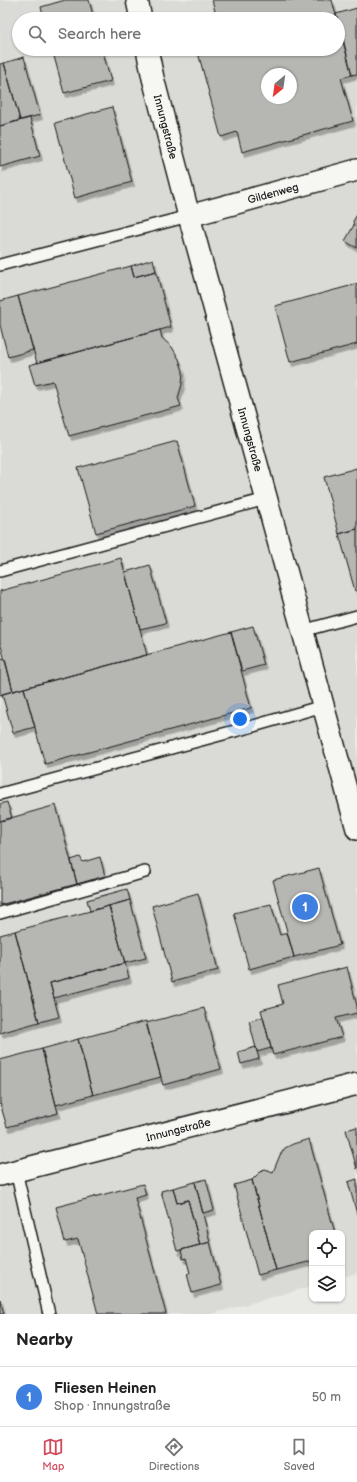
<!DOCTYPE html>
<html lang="en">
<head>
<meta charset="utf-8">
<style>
	body { margin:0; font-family:"Balsamiq Sans",sans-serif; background:#f2f2f2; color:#222 }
	.controls { position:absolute; right:12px; bottom:12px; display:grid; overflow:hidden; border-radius:8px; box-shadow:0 1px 3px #0004 }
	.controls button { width:36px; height:36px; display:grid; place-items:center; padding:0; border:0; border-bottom:1px solid #e0e0e0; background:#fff; color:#222; font:20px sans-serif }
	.compass { position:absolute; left:261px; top:68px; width:36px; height:36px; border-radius:50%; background:#fff; box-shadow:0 1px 3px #0004; rotate:209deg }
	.you { position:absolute; left:240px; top:719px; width:14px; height:14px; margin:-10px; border:3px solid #fff; border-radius:50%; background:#1a73e8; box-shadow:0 0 0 6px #1a73e833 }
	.badge { display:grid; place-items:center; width:26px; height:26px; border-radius:50%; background:#d1495b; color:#fff; font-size:13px; font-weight:700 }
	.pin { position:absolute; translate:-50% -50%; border:2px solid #fff; box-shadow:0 1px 4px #0006 }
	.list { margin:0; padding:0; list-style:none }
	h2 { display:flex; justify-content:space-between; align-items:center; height:52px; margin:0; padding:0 16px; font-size:17px }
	h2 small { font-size:13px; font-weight:400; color:#767676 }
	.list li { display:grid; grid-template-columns:26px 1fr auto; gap:12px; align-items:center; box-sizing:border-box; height:60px; padding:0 16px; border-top:1px solid #e0e0e0 }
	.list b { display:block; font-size:15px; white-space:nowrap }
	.list p { margin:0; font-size:13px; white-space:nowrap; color:#767676 }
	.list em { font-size:13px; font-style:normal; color:#767676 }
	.icon { flex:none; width:22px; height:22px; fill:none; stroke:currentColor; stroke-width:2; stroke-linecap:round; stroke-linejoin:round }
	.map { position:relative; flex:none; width:357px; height:1314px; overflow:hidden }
	.search { position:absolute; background:#fff; box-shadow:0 1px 3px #0004; left:12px; right:12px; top:12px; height:44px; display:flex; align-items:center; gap:10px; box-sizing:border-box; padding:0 14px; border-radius:22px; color:#767676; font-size:15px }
	.sheet { height:112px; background:#fff }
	nav { display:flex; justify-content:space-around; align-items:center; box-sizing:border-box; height:56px; border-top:1px solid #e0e0e0; background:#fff; font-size:11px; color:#767676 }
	nav a { display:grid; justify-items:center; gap:2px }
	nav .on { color:#d1495b }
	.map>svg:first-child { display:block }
</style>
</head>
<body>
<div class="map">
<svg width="357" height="1314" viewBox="0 0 357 1314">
	<defs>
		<filter id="shadow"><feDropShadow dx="2.5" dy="4.5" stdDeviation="0" flood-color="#0004"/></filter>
	</defs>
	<rect width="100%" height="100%" fill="#e9e9e5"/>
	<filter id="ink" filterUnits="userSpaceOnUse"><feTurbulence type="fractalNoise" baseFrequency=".025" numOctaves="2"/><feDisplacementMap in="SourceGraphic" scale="8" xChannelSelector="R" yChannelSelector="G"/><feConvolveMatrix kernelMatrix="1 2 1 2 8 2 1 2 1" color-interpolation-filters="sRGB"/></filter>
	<g filter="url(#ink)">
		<path fill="#dadad6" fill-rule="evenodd" d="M0,0H357V1273L342,1277V1233H312V1286L211,1314H0ZM19,19H338V49H19ZM267,74H291V98H267Z"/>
		<path fill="#b6b6b3" stroke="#1c1c1c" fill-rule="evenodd" filter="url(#shadow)" d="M65,0H89L94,19H44L41,7Z
			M212,0H332L337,19H217Z
			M357,8V74L352,75L338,19L336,14Z
			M338,23L352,75L341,78L353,121L242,152L237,132L221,137L197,49H338ZM267,74H291V98H267Z
			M52,49H102L111,81L64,93Z
			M24,57L40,115L20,120L4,63Z
			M4,63L20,120L0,126V64Z
			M112,107L132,182L75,198L55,123Z
			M30,118L40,156L0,167V126Z
			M357,215V248L345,241L354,225L353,221Z
			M153,259L156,271L134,277L131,266Z
			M131,266L134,277L156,271L171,327L37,363L18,296Z
			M357,284V344L290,362L275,306Z
			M18,296L33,350L8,357L0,325V301Z
			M160,330L162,338L172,347L179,359L183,371L182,384L178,398L181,406L69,436L53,381L35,385L29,365Z
			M177,441L195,506L96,533L78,468Z
			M357,468V529L339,534L324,477Z
			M357,529V590L355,591L339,534Z
			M121,558L147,655L13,691L0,642V591Z
			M150,565L166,623L140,629L125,572Z
			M253,626L264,665L242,671L231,632Z
			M231,632L251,708L45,764L24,688Z
			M5,659L13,691L0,695V660Z
			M24,688L35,727L13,733L2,694Z
			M7,802L12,818L0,821V804Z
			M56,805L77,884L0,905V821Z
			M80,857L83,862L100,857L105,876L77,884L71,860Z
			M319,868L340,945L294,957L273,880Z
			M127,889L130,900L90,911L87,900Z
			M198,893L218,970L172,982L152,906Z
			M130,900L146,958L125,963L109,906Z
			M271,904L280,935L287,933L294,957L249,969L234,913Z
			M109,906L125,963L50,983L59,1017L39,1022L15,931Z
			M15,931L39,1022L0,1033V935Z
			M125,963L129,978L54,998L50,983Z
			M347,967L357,1006V1013L336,1018L342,1037L273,1055L261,1010L283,1004L278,985Z
			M204,1008L221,1069L163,1085L146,1023Z
			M263,1017L271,1048L257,1052L249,1021Z
			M146,1021L161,1077L93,1095L78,1039Z
			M78,1039L93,1095L56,1105L42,1049Z
			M256,1047L259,1059L241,1064L238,1052Z
			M42,1049L58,1113L7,1127L0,1103V1060Z
			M357,1127V1169L346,1130Z
			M309,1139L335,1233H312V1261L276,1270L252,1180L262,1170L265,1169L273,1172L280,1155L285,1148L293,1144Z
			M206,1179L214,1210L203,1213L195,1182Z
			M357,1179V1214L348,1182Z
			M252,1180L276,1270L258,1275L234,1185Z
			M195,1182L210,1242L200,1245L188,1200L177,1203L173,1188Z
			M143,1184L146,1195L135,1198L166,1314H98L78,1239L65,1242L56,1207Z
			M173,1188L177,1203L188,1200L200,1245L177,1251L161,1191Z
			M210,1242L221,1285L192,1293L187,1274L190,1273L186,1258L183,1259L181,1250Z
			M0,1299L4,1314H0Z"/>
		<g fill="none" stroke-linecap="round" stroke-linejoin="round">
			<g stroke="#1c1c1c" stroke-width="14">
				<path id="lane" d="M0,265L189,216
					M0,571L266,499
					M302,631L357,616
					M0,794L257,725L323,706
					M0,913L145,872
					M16,1171L49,1314"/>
			</g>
			<g stroke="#1c1c1c" stroke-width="24">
				<g id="street">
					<path d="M137,0L141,19"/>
					<path id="s1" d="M147,49L153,78L189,216L357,829"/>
					<path id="s2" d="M189,216L357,170"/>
					<path id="s3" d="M0,1175L357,1084"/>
				</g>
			</g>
			<use href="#lane" stroke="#f6f6f2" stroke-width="11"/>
			<use href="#street" stroke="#f6f6f2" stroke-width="21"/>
		</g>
	</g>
	<g text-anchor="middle" stroke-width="3" stroke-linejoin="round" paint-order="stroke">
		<g font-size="11" fill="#1c1c1c" stroke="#f6f6f2">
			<text dy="4" stroke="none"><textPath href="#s1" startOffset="80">Innungstraße</textPath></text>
			<text dy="4" stroke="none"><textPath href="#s2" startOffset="87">Gildenweg</textPath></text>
			<text dy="4" stroke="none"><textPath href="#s1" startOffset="404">Innungstraße</textPath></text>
			<text dy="4" stroke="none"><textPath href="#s3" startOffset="184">Innungstraße</textPath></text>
		</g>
	</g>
</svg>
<div class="controls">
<button><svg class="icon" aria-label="locate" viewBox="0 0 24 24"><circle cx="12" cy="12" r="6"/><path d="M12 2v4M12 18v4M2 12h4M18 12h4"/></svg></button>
<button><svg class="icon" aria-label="layers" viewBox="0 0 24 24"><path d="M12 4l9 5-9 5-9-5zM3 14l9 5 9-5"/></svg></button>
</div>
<svg class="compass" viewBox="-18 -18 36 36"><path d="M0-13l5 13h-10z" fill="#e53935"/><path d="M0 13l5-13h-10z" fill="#767676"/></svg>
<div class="you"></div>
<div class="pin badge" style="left:305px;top:907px;background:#3f7fe0">1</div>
<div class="search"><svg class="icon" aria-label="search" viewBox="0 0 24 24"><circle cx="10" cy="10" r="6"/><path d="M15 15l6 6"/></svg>Search here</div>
</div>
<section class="sheet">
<h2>Nearby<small></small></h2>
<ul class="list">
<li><span class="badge" style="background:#3f7fe0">1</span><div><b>Fliesen Heinen</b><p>Shop · Innungstraße</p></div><em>50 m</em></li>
</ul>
</section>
<nav>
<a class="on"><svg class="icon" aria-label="map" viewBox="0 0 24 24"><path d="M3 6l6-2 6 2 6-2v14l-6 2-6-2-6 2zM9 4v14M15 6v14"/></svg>Map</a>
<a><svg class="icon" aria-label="directions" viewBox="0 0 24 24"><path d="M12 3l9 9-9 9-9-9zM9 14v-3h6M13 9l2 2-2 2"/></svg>Directions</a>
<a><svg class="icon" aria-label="saved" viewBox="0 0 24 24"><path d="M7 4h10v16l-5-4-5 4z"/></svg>Saved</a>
</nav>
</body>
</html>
